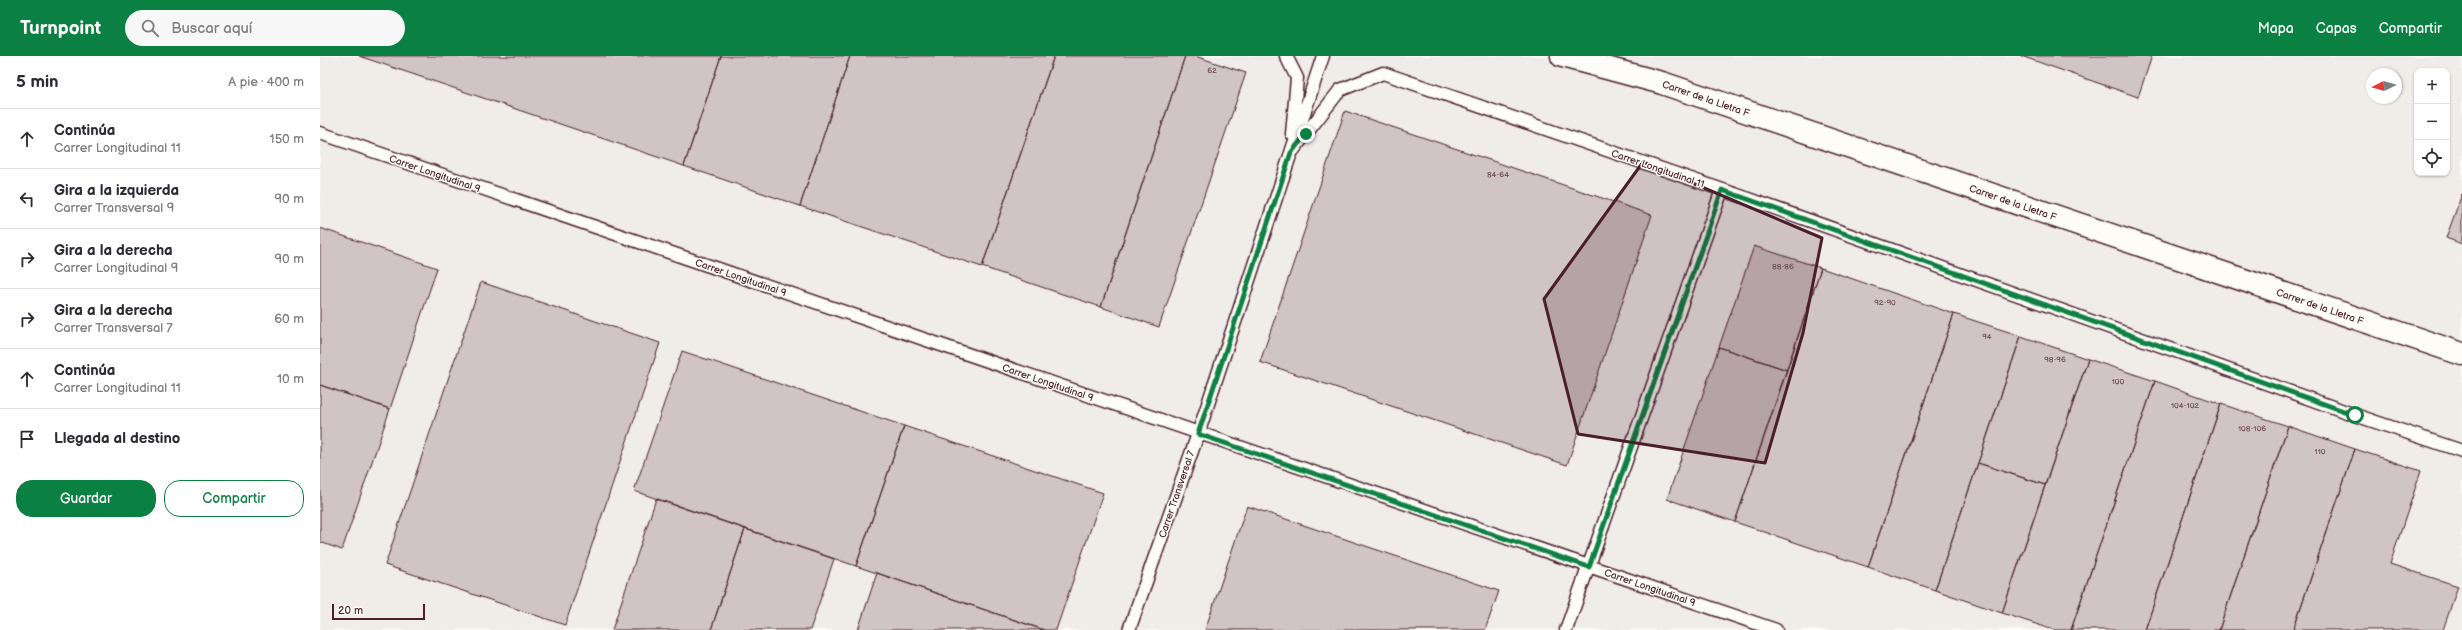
<!DOCTYPE html>
<html lang="es">
<head>
<meta charset="utf-8">
<style>
	body { margin:0; font-family:"Balsamiq Sans",sans-serif; background:#f7f7f7; color:#2b2b33 }
	.controls { position:absolute; right:12px; top:12px; display:grid; overflow:hidden; border-radius:8px; box-shadow:0 1px 3px #0004 }
	.controls button { width:36px; height:36px; display:grid; place-items:center; padding:0; border:0; border-bottom:1px solid #e1e1e2; background:#fff; color:#2b2b33; font:20px sans-serif }
	.compass { position:absolute; left:2046px; top:12px; width:36px; height:36px; border-radius:50%; background:#fff; box-shadow:0 1px 3px #0004; rotate:264deg }
	.scale { position:absolute; left:12px; bottom:10px; width:93px; box-sizing:border-box; padding-left:4px; border:2px solid #4a1f2b; border-top:0; font-size:11px; line-height:14px; white-space:nowrap; color:#4a1f2b; -webkit-text-stroke:3px #fdfcf7; paint-order:stroke }
	.stop { position:absolute; width:12px; height:12px; margin:-9px; border:3px solid #0b8043; border-radius:50%; background:#fff }
	.stop.end { background:#0b8043; border-color:#fff; box-shadow:0 1px 4px #0008 }
	.list { margin:0; padding:0; list-style:none }
	h2 { display:flex; justify-content:space-between; align-items:center; height:52px; margin:0; padding:0 16px; font-size:17px }
	h2 small { font-size:13px; font-weight:400; color:#7c7c81 }
	.list li { display:grid; grid-template-columns:26px 1fr auto; gap:12px; align-items:center; box-sizing:border-box; height:60px; padding:0 16px; border-top:1px solid #e1e1e2 }
	.list b { display:block; font-size:15px; white-space:nowrap }
	.list p { margin:0; font-size:13px; white-space:nowrap; color:#7c7c81 }
	.list em { font-size:13px; font-style:normal; color:#7c7c81 }
	.actions { display:flex; gap:8px; padding:12px 16px }
	.actions a { flex:1; padding:9px 0; border:1px solid #0b8043; border-radius:16px; text-align:center; font-size:14px; color:#0b8043 }
	.actions .main { background:#0b8043; color:#fff }
	.icon { flex:none; width:22px; height:22px; fill:none; stroke:currentColor; stroke-width:2; stroke-linecap:round; stroke-linejoin:round }
	.map { position:relative; flex:none; width:2142px; height:574px; overflow:hidden }
	header { display:flex; align-items:center; gap:24px; box-sizing:border-box; height:56px; padding:0 20px; background:#0b8043; color:#fff }
	header strong { font-size:19px }
	nav { display:flex; gap:22px; margin-inline-start:auto; font-size:14px }
	.search { width:280px; height:36px; background:#f7f7f7; display:flex; align-items:center; gap:10px; box-sizing:border-box; padding:0 14px; border-radius:22px; color:#7c7c81; font-size:15px }
	main { display:flex }
	aside { flex:1; background:#fff }
	.map>svg:first-child { display:block }
</style>
</head>
<body>
<header>
<strong>Turnpoint</strong>
<div class="search"><svg class="icon" aria-label="search" viewBox="0 0 24 24"><circle cx="10" cy="10" r="6"/><path d="M15 15l6 6"/></svg>Buscar aquí</div>
<nav><a>Mapa</a><a>Capas</a><a>Compartir</a></nav>
</header>
<main>
<aside>
<h2>5 min<small>A pie · 400 m</small></h2>
<ul class="list">
<li><svg class="icon" aria-label="ahead" viewBox="0 0 24 24"><path d="M12 20V5M6 11l6-6 6 6"/></svg><div><b>Continúa</b><p>Carrer Longitudinal 11</p></div><em>150 m</em></li>
<li><svg class="icon" aria-label="left" viewBox="0 0 24 24"><path d="M17 20v-9H6M10 6l-5 5 5 5"/></svg><div><b>Gira a la izquierda</b><p>Carrer Transversal 9</p></div><em>90 m</em></li>
<li><svg class="icon" aria-label="right" viewBox="0 0 24 24"><path d="M7 20v-9h11M14 6l5 5-5 5"/></svg><div><b>Gira a la derecha</b><p>Carrer Longitudinal 9</p></div><em>90 m</em></li>
<li><svg class="icon" aria-label="right" viewBox="0 0 24 24"><path d="M7 20v-9h11M14 6l5 5-5 5"/></svg><div><b>Gira a la derecha</b><p>Carrer Transversal 7</p></div><em>60 m</em></li>
<li><svg class="icon" aria-label="ahead" viewBox="0 0 24 24"><path d="M12 20V5M6 11l6-6 6 6"/></svg><div><b>Continúa</b><p>Carrer Longitudinal 11</p></div><em>10 m</em></li>
<li><svg class="icon" aria-label="arrive" viewBox="0 0 24 24"><path d="M6 21V4h12l-3 4 3 4H6"/></svg><div><b>Llegada al destino</b></div></li>
</ul>
<div class="actions"><a class="main">Guardar</a><a>Compartir</a></div>
</aside>
<div class="map">
<svg width="2142" height="574" viewBox="0 0 2142 574">
	<rect width="100%" height="100%" fill="#fdfcf7"/>
	<filter id="ink" filterUnits="userSpaceOnUse"><feTurbulence type="fractalNoise" baseFrequency=".025" numOctaves="2"/><feDisplacementMap in="SourceGraphic" scale="8" xChannelSelector="R" yChannelSelector="G"/><feConvolveMatrix kernelMatrix="1 2 1 2 8 2 1 2 1" color-interpolation-filters="sRGB"/></filter>
	<g filter="url(#ink)">
		<path fill="#f0ece8" fill-rule="evenodd" d="M0,0H2142V574H0ZM2097,15H2127V117H2097ZM2052,18H2076V42H2052Z"/>
		<path fill="#d0c5c4" stroke="#4a1f2b" d="M39,0H401L364,110Z
			M401,0H530L480,150L364,110Z
			M530,0H734L662,211L480,150Z
			M734,0H865L781,251L662,211Z
			M865,0H875L926,17L839,271L781,251Z
			M1701,0H1832L1818,41Z
			M1025,55L1332,159L1247,409L940,306Z
			M2142,138V188L2126,182Z
			M0,172L117,212L70,353L0,329Z
			M1434,190L1501,212L1467,314L1399,291Z
			M1501,212L1634,258L1548,511L1415,466Z
			M161,226L340,287L245,569L65,509Z
			M1634,258L1701,280L1615,534L1548,511Z
			M1701,280L1768,303L1725,429L1658,407Z
			M1399,291L1467,314L1415,466L1347,443Z
			M362,295L584,370L536,510L314,435Z
			M1768,303L1835,325L1751,574H1734L1682,557Z
			M1835,325L1901,348L1825,574H1751Z
			M0,329L70,353L22,494L0,486Z
			M1901,348L1968,370L1899,574H1825Z
			M584,370L783,437L736,574H724L536,510Z
			M1968,370L2035,393L1973,574H1899Z
			M2035,393L2101,415L2070,508L2138,530L2123,574H1973Z
			M1658,407L1725,429L1682,557L1615,534Z
			M336,443L425,473L391,574H292Z
			M927,450L1179,535L1165,574H885Z
			M425,473L514,503L490,574H391Z
			M557,517L724,574H538Z"/>
		<g fill="none" stroke-linecap="round" stroke-linejoin="round">
			<g stroke="#4a1f2b" stroke-width="15">
				<path id="service" d="M966,0L977,22L972,78
					M0,77L1456,574
					M971,97L1020,34L1063,17L1429,143L2035,359L2142,395
					M809,574L878,378L1003,0
					M1246,574L1402,134"/>
			</g>
			<g stroke="#4a1f2b" stroke-width="25">
				<path id="minor" d="M1242,0L1342,27L2142,298"/>
			</g>
			<use href="#service" stroke="#fdfcf7" stroke-width="12"/>
			<use href="#minor" stroke="#fdfcf7" stroke-width="22"/>
		</g>
	</g>
	<g fill="none" stroke-linecap="round" stroke-linejoin="round" filter="url(#ink)">
		<path stroke="#0b8043" stroke-width="5" d="M986,78L971,97L878,378L1269,511L1402,134L2035,359"/>
	</g>
	<path fill="#4a1f2b" fill-opacity="0.2" stroke="#4a1f2b" stroke-width="3" stroke-linejoin="round" d="M1323,106L1502,182L1483,277L1445,407L1258,378L1224,243Z"/>
	<g text-anchor="middle" stroke-width="3" stroke-linejoin="round" paint-order="stroke">
		<g font-size="8" fill="#6c4851">
			<text x="892" y="17">62</text>
			<text x="1178" y="121">84-64</text>
			<text x="1463" y="213">88-86</text>
			<text x="1565" y="249">92-90</text>
			<text x="1667" y="283">94</text>
			<text x="1735" y="306">98-96</text>
			<text x="1798" y="328">100</text>
			<text x="1865" y="352">104-102</text>
			<text x="1932" y="375">108-106</text>
			<text x="2000" y="398">110</text>
		</g>
		<g font-size="10" fill="#4a1f2b" stroke="#fdfcf7">
			<text transform="translate(1386 42) rotate(19)" y="4">Carrer de la Lletra F</text>
			<text transform="translate(1338 112) rotate(19)" y="4">Carrer Longitudinal 11</text>
			<text transform="translate(115 117) rotate(19)" y="4">Carrer Longitudinal 9</text>
			<text transform="translate(1693 146) rotate(19)" y="4">Carrer de la Lletra F</text>
			<text transform="translate(421 221) rotate(19)" y="4">Carrer Longitudinal 9</text>
			<text transform="translate(2000 250) rotate(19)" y="4">Carrer de la Lletra F</text>
			<text transform="translate(728 326) rotate(19)" y="4">Carrer Longitudinal 9</text>
			<text transform="translate(856 438) rotate(-71)" y="4">Carrer Transversal 7</text>
			<text transform="translate(1330 531) rotate(19)" y="4">Carrer Longitudinal 9</text>
		</g>
	</g>
</svg>
<div class="controls">
<button>+</button>
<button>−</button>
<button><svg class="icon" aria-label="locate" viewBox="0 0 24 24"><circle cx="12" cy="12" r="6"/><path d="M12 2v4M12 18v4M2 12h4M18 12h4"/></svg></button>
</div>
<svg class="compass" viewBox="-18 -18 36 36"><path d="M0-13l5 13h-10z" fill="#e53935"/><path d="M0 13l5-13h-10z" fill="#7c7c81"/></svg>
<div class="scale">20 m</div>
<div class="stop" style="left:2035px;top:359px"></div>
<div class="stop end" style="left:986px;top:78px"></div>
</div>
</main>
</body>
</html>
